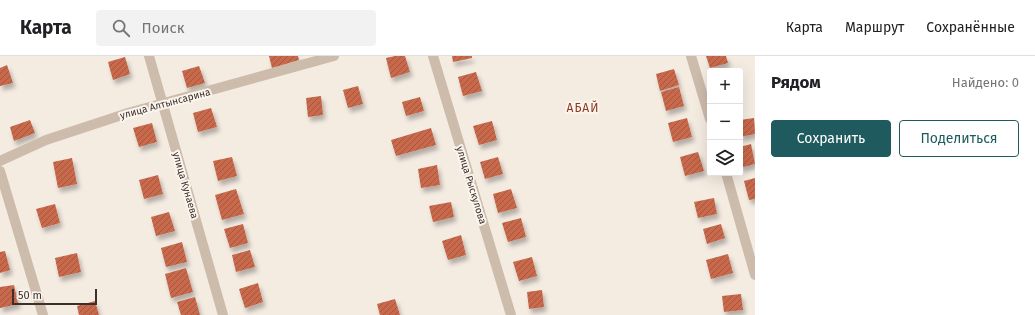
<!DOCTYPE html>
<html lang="ru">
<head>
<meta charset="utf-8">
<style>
	body { margin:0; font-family:"Fira Sans",sans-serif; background:#f2f2f2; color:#202124 }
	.controls { position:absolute; right:12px; top:12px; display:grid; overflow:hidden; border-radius:4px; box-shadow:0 4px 16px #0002 }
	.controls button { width:36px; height:36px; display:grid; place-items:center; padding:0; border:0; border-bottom:1px solid #e0e0e0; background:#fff; color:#202124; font:20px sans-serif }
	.scale { position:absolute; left:12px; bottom:10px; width:85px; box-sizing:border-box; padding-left:4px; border:2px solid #3b302b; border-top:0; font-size:11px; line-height:14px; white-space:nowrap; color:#3b302b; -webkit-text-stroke:3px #fbf5ee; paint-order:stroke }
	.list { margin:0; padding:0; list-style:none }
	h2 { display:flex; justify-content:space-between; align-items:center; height:52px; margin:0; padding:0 16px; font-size:17px }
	h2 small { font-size:13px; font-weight:400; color:#757577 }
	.actions { display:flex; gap:8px; padding:12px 16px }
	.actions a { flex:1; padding:9px 0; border:1px solid #1f5a5e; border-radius:4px; text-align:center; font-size:14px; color:#1f5a5e }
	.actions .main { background:#1f5a5e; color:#fff }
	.icon { flex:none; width:22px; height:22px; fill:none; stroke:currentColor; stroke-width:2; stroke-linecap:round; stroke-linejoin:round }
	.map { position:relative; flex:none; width:755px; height:259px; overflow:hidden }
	header { display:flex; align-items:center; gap:24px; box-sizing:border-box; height:56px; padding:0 20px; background:#fff; border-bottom:1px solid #e0e0e0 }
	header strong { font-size:19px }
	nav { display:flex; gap:22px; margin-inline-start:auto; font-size:14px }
	.search { width:280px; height:36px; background:#f2f2f2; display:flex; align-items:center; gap:10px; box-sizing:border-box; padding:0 14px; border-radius:4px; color:#757577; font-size:15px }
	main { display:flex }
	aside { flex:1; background:#fff }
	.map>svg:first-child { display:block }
</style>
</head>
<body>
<header>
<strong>Карта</strong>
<div class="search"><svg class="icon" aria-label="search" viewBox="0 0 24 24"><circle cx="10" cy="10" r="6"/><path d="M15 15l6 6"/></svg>Поиск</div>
<nav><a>Карта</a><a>Маршрут</a><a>Сохранённые</a></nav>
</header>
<main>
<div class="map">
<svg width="755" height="259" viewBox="0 0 755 259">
	<defs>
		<pattern id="building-hatch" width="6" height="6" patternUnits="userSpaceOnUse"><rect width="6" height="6" fill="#c8694b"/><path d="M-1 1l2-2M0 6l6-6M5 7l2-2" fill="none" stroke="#a4573f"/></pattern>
		<filter id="shadow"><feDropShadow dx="2.5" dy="4.5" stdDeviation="2" flood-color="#0004"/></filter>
	</defs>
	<rect width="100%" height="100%" fill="#f4ebe1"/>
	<path fill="url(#building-hatch)" filter="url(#shadow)" d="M269,0H298L299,4L272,12Z
		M395,0H405L410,16L391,22L386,2Z
		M452,0H472V2L453,6Z
		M706,0H726L728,7L710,12Z
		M125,1L130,18L113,24L108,6Z
		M7,9L13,27L0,30V12Z
		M199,10L205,27L187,32L182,15Z
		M674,13L679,29L660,35L656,18Z
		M476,16L482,35L463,40L458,21Z
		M358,30L363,48L348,52L343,34Z
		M679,31L684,50L666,55L661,36Z
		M321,40L323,59L308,61L306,42Z
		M420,41L424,55L406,60L402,46Z
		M211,52L217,71L198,76L193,57Z
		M687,62L692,81L673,86L668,67Z
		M754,62L755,78L740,81V64Z
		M30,64L35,77L14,85L10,71Z
		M492,65L497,84L479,89L473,70Z
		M152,67L157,86L139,91L133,72Z
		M431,72L436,89L396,100L391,84Z
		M751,88L755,108L740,112V91Z
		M698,96L704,115L685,120L680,101Z
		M232,101L237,120L218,125L213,105Z
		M498,101L503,118L485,123L480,106Z
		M72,102L77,128L58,132L53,106Z
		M437,109L440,129L421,132L418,113Z
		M158,119L163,138L144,143L139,124Z
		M755,122V143L749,144L744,125Z
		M236,133L244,158L222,164L215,139Z
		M511,133L517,152L498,157L493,138Z
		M714,142L717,158L698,162L694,146Z
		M451,146L454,161L433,166L429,150Z
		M55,148L60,167L42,172L36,153Z
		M169,156L175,175L156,180L151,161Z
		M521,162L526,181L508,186L502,167Z
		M243,168L248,187L230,192L224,173Z
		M721,168L725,182L707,188L703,173Z
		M461,179L466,199L448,204L442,185Z
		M182,186L187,206L166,211L161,192Z
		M250,194L255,211L236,216L232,199Z
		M5,195L10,214L0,217V196Z
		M77,197L81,216L59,221L55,202Z
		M728,198L733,217L711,223L706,204Z
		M532,201L537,220L519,225L513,206Z
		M186,212L193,236L171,242L165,218Z
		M258,227L263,246L245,252L239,233Z
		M14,229L18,248L0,252V231Z
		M542,234L544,251L529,253L527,236Z
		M741,238L743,254L724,256L722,240Z
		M195,241L200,259H181L177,246Z
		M395,243L400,259H380L377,248Z
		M95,245L99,259H79L77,250Z"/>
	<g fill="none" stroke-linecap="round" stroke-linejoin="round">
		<path stroke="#cdbbac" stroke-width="10" d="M149,0L223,259
			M433,0L511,259
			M691,0L710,63
			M0,105L46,84L128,57L334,0
			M0,115L43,259
			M726,117L755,219"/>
	</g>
	<g text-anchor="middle" stroke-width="4" stroke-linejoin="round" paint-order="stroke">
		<g font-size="10" fill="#3b302b" stroke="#fbf5ee">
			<text transform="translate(165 47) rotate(-15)" y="4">улица Алтынсарина</text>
			<text transform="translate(186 129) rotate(74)" y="4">улица Кунаева</text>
			<text transform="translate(472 129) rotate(73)" y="4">улица Рыскулова</text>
		</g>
		<g font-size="12" letter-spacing="1" fill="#8c3b22" stroke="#fbf5ee">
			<text x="583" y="56">АБАЙ</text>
		</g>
	</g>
</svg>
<div class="controls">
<button>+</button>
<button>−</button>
<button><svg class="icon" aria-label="layers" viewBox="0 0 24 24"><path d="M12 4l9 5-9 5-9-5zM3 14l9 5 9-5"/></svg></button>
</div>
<div class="scale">50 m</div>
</div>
<aside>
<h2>Рядом<small>Найдено: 0</small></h2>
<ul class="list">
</ul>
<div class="actions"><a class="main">Сохранить</a><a>Поделиться</a></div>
</aside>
</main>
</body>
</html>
